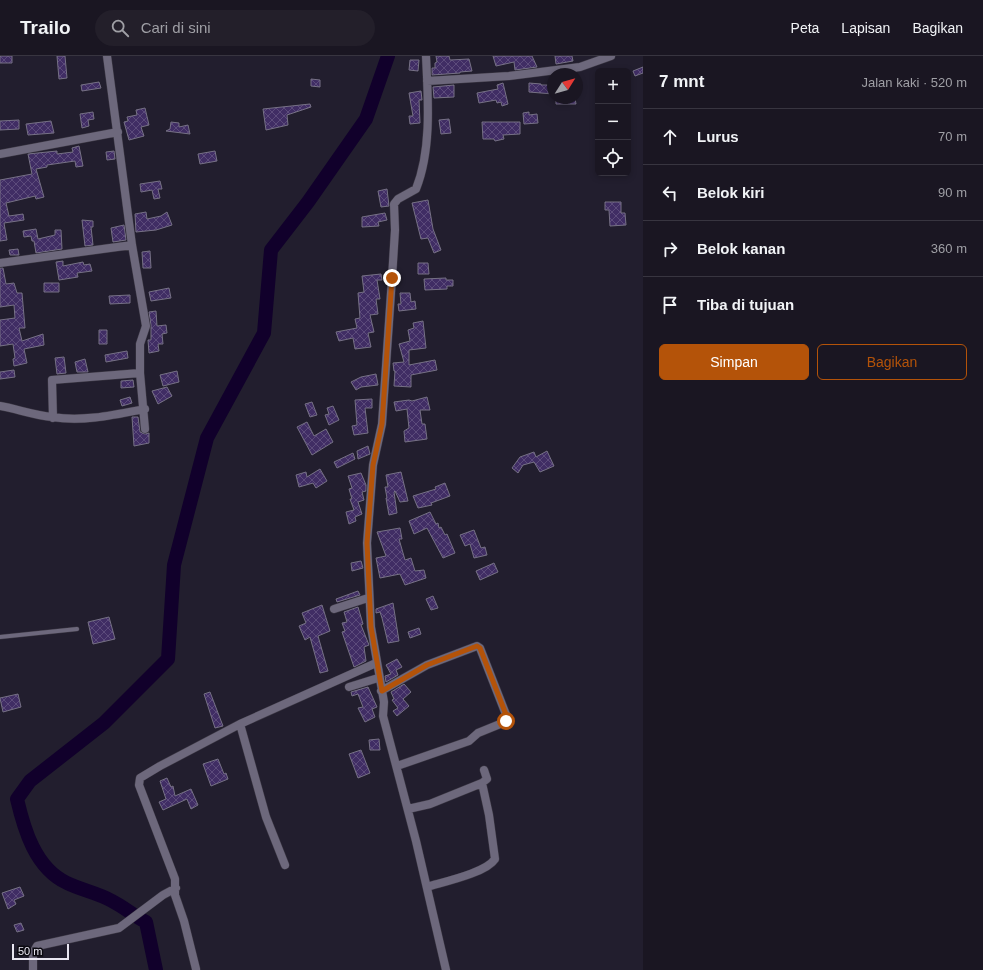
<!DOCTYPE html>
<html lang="id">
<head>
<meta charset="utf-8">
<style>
	body { margin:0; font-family:Arial,sans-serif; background:#231f2a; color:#f1f3f6 }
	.controls { position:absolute; right:12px; top:12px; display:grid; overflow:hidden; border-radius:6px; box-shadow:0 2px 6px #0003 }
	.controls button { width:36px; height:36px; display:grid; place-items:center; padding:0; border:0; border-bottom:1px solid #383540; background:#1a1622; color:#f1f3f6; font:20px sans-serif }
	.compass { position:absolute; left:547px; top:12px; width:36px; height:36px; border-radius:50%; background:#1a1622; box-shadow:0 2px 6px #0003; rotate:53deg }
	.scale { position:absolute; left:12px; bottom:10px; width:57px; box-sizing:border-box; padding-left:4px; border:2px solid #e9e6f1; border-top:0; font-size:11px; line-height:14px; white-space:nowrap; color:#e9e6f1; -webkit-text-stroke:3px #0b0910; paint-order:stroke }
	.stop { position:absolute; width:12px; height:12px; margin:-9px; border:3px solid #b45309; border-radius:50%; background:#fff }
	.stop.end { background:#b45309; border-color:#fff; box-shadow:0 1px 4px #0008 }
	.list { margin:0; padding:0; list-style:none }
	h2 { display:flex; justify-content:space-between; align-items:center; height:52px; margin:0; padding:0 16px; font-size:17px }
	h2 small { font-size:13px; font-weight:400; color:#9f9fa5 }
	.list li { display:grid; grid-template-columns:26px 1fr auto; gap:12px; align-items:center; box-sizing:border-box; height:56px; padding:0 16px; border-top:1px solid #383540 }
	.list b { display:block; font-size:15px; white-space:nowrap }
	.list em { font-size:13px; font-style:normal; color:#9f9fa5 }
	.actions { display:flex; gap:8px; padding:12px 16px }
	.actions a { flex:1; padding:9px 0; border:1px solid #b45309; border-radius:6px; text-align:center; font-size:14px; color:#b45309 }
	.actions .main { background:#b45309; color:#fff }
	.icon { flex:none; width:22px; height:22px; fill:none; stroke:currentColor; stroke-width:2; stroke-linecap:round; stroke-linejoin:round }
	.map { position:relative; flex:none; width:643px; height:914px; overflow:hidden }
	header { display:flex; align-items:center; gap:24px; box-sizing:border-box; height:56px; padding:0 20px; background:#1a1622; border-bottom:1px solid #383540 }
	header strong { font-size:19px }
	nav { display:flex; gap:22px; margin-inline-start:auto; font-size:14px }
	.search { width:280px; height:36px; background:#231f2a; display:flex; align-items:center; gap:10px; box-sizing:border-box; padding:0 14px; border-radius:22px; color:#9f9fa5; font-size:15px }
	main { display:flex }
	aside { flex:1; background:#1a1622 }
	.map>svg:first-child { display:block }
</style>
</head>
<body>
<header>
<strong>Trailo</strong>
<div class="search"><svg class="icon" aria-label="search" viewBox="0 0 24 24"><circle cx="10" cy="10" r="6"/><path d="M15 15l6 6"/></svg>Cari di sini</div>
<nav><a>Peta</a><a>Lapisan</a><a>Bagikan</a></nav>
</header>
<main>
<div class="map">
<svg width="643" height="914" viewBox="0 0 643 914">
	<defs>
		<pattern id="building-cross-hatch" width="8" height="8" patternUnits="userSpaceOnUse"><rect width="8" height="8" fill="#402d64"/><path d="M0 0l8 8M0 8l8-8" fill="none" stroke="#5c4b7b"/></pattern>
	</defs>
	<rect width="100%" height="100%" fill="#221e2e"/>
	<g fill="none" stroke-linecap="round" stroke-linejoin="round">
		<path stroke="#11002b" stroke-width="14" d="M156,914L146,866C134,860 124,851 112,845C98,837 81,834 67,827C35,812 24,773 17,743L30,725L104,667L168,603L174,509L207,382L264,277L271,194L308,146L366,63L388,0"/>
	</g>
	<path fill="url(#building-cross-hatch)" stroke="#767185" d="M0,0H12V7H0Z
		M57,0H65L67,22L59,23Z
		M436,0H449L450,4L469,3L472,15L460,16V17L432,19V12H435V7L437,6Z
		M493,0H532L537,11L515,14L514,6L496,10Z
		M555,0H572L573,5L556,8Z
		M410,4H419L418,15L409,14Z
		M643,11V17L635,20L633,15Z
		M311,23L320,24V31L311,30Z
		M99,26L101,32L82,35L81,29Z
		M503,27L508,48L502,50L501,46L497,47L496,44L479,47L477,37L498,33L497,29Z
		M529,27L541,28V29H553V38L529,36Z
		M454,29V41L434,42L433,31Z
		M421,35L422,44H419L420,67L410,68L409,60H413L409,37Z
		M556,42H575L576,48H556Z
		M310,48L311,51L287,59L288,69L266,74L263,53Z
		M145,52L149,69L141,71L144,80L129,84L124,66L128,65L127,61L137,59L136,54Z
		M93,56L94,63L88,64L89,70L82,72L80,58Z
		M529,56V59L537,58L538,67L524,68L523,57Z
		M449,63L451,77L441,78L439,64Z
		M19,64V73L0,74V65Z
		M51,65L54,77L28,79L26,68Z
		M171,66L179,67V71L188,69L190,78L166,75L170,73Z
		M482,66H520V78L503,79L504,83L495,85L494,83H483Z
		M79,90L83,110L76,111L75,105L47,109V111L36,113L44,141L36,143L35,140L6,147L9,160L23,158L24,164L4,167L7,184L0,185V124L32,118L28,98L57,95V98L73,96L72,92Z
		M114,95L115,103L107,104L106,96Z
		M215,95L217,105L200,108L198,98Z
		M160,125L162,133H158L160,142L154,143L152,134L141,136L140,128Z
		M387,133L389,150L381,151L378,135Z
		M428,144L433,173L441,194L434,197L428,182L421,183L412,147Z
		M605,146H621V157H625L626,169L610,170L609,154H605Z
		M146,156L147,163L161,160L167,156L172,169L156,174L136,176L135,158Z
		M385,157L387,164L378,166L379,170L362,171V161Z
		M82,164L93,165V171H91L93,189L85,190Z
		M124,169L126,184L113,186L111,172Z
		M36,173L38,183L55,179V174H61L62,193L36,197L34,185H32L31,180L24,181L23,175Z
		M18,193L19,199H10L9,194Z
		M150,195L151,212H143L142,196Z
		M63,205V210L83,206L84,209L90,208L92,215L77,217L78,221L59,224L56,206Z
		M418,207H428L429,218H418Z
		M0,212H3L6,228L14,227L17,237H22L25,272H19L22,285L43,278L44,289L24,293L27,307L14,310L13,303L15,302L13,288L0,290V264L15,262L14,249L0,251Z
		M381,218L382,224H377L380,243H376L378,258L370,259L374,276L368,277L371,291L355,293L353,282L339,285L336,276L357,272L355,263L360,262L358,237L364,236L362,220Z
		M446,222V224H453V230H447V233L425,234L424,223Z
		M44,227H59V236H44Z
		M169,232L171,242L151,245L149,236Z
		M400,237H410L411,246L415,245L416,253L399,255L398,248H401Z
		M130,239V247L110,248L109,240Z
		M156,255L157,270L166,269L167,277L162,278L163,288H158L159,295L149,297L148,284H151V269L149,256Z
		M423,265L426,292L409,294V309L435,304L437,314L411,319V331L394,330L395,315H394L393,307L404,306L399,288L410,285L408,274L414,272L413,267Z
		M99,274H107V288H99Z
		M127,295L128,302L106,306L105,299Z
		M64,301L66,317L57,318L55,302Z
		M85,303L88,316H77L75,306Z
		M14,314L15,321L0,323V316Z
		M177,315L179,326L163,330L160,319Z
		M376,318L378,329L361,331L356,334L351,326L361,321Z
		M133,324L134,331L121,332V325Z
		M167,331L172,340L158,348L152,335Z
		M130,341L132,347L122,350L120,344Z
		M427,341L430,354H420L422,368H425L427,383L405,386L404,375L409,372L407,353L396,355L394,346L409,344L412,345Z
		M372,343V352H365L368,377L354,379L352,370L357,369L355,344Z
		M312,346L317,359L310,361L305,348Z
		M333,350L339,364L329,369L325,359L329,358L327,352Z
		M132,361H138L140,376L145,378L149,377V387L134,390Z
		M307,366L314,380L326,373L333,386L312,399L297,371Z
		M368,390L370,398L358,403L357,395Z
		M547,395L554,410L540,416L534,406L523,409L518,417L512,412L520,401L534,396L536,401Z
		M353,397L355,403L337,412L334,406Z
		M320,413L327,425L316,432L313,427L299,431L296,419L306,416L307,421Z
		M401,416L408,445L400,446L395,435L394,436L397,457L389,459L386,442H387L385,431H388L386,419Z
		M361,417L366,429V435L362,436L364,444L358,446L362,458L355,461L356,465L349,468L346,456L354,454L350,443H352L349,433L352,432L348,420Z
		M445,427L450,440L431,447L432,449L418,452L413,440L436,433L435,431Z
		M430,456L436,468L438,467L439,472L441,471L445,479L447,478L455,497L443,502L427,472L414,478L409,465Z
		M400,472L402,483H399L405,504L411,502L415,515L424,514L426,522L405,529L400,518L380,522L376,502L386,500L377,476Z
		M474,474L481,492L485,491L487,499L474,502L470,488L465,490L460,479Z
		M361,505L363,512L352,515L351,507Z
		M494,507L498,516L480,524L476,515Z
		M358,535L360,539L337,546L336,543Z
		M433,540L438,552L431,554L426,543Z
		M393,547L399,585L388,587L382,562L380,556L376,557V553Z
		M322,549L330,575L318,580L328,615L320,617L310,581L305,584L299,570L306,567L302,557Z
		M358,551L363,568L361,569L369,589L364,591L366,605L354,611L342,576L345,575L342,567L347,566L344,556Z
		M109,561L115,583L93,588L88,566Z
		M419,572L421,578L410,582L408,576Z
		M397,603L402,611L396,614L398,619L386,626L385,620L391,618L386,609Z
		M404,628L411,636L403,643L409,650L397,660L393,655L398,652L392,644L394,643L391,636Z
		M368,631L377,651L372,653L375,661L365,666L358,652L363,651L358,638L352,640L351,636Z
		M210,636L223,670L215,672L204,638Z
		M18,638L21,651L3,656L0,642Z
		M379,683L380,694H370L369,684Z
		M361,694L370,717L358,722L349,698Z
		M218,703L224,718L226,717L228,723L211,730L203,708Z
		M167,722L171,731L173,730L175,740L191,733L198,749L191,753L187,743L163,754L159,746L166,743L160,725Z
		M20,831L24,840L14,844L16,848L8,853L2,837Z
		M21,867L24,874L17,876L14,869Z"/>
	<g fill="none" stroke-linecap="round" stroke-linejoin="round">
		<g stroke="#3d3945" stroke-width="5">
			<path id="service" d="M0,581L77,573"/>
		</g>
		<g stroke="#3d3945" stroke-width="9">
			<path id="minor" d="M107,0L132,189L146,270L140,288V317L145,373
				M426,0C428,42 432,93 416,133L398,143L394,148L395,174L392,222L382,368L373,409L367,487L371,571L384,646L383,660L416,785L446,914
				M427,25L509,20L580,11L611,0
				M0,98L118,76
				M0,207L132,189
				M0,350C17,353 34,359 52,361C83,366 114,359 145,353
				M53,362L52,324L140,317
				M334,553L368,542
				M349,631L378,622
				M381,635L427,609L477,590L480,592L507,661L505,666L478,677L469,685L397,710
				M240,668L266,761L285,809
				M482,727L487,723L484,714
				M408,753L430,748L482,727L489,759L495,803C486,817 443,826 427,831
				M196,913L184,865L175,839V823L139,729L140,722L160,710L240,668L376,607
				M33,914V897L37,890L119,872L163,839L176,832"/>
		</g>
		<use href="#service" stroke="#6d687c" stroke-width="4"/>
		<use href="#minor" stroke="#6d687c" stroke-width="8"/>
	</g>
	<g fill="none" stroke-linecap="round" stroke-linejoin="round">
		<path stroke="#b45309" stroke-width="5" d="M392,222L382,368L373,409L367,487L371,571L382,635L427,609L477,590L480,592L507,661L506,665"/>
	</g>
</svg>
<div class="controls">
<button>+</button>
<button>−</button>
<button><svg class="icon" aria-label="locate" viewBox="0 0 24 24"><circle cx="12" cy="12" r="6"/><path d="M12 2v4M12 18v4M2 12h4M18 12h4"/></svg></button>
</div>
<svg class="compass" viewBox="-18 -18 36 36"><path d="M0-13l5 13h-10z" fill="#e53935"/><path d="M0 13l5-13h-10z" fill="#9f9fa5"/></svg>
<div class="scale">50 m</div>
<div class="stop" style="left:506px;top:665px"></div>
<div class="stop end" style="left:392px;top:222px"></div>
</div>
<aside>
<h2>7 mnt<small>Jalan kaki · 520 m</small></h2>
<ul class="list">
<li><svg class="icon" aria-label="ahead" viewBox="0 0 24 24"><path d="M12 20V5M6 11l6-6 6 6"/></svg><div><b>Lurus</b></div><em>70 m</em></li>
<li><svg class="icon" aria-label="left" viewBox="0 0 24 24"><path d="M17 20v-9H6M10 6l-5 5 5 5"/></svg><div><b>Belok kiri</b></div><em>90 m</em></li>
<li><svg class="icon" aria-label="right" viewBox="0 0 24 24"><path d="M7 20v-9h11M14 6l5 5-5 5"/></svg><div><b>Belok kanan</b></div><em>360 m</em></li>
<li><svg class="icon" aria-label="arrive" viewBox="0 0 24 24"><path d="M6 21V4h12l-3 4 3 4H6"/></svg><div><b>Tiba di tujuan</b></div></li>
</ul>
<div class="actions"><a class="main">Simpan</a><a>Bagikan</a></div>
</aside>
</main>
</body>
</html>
